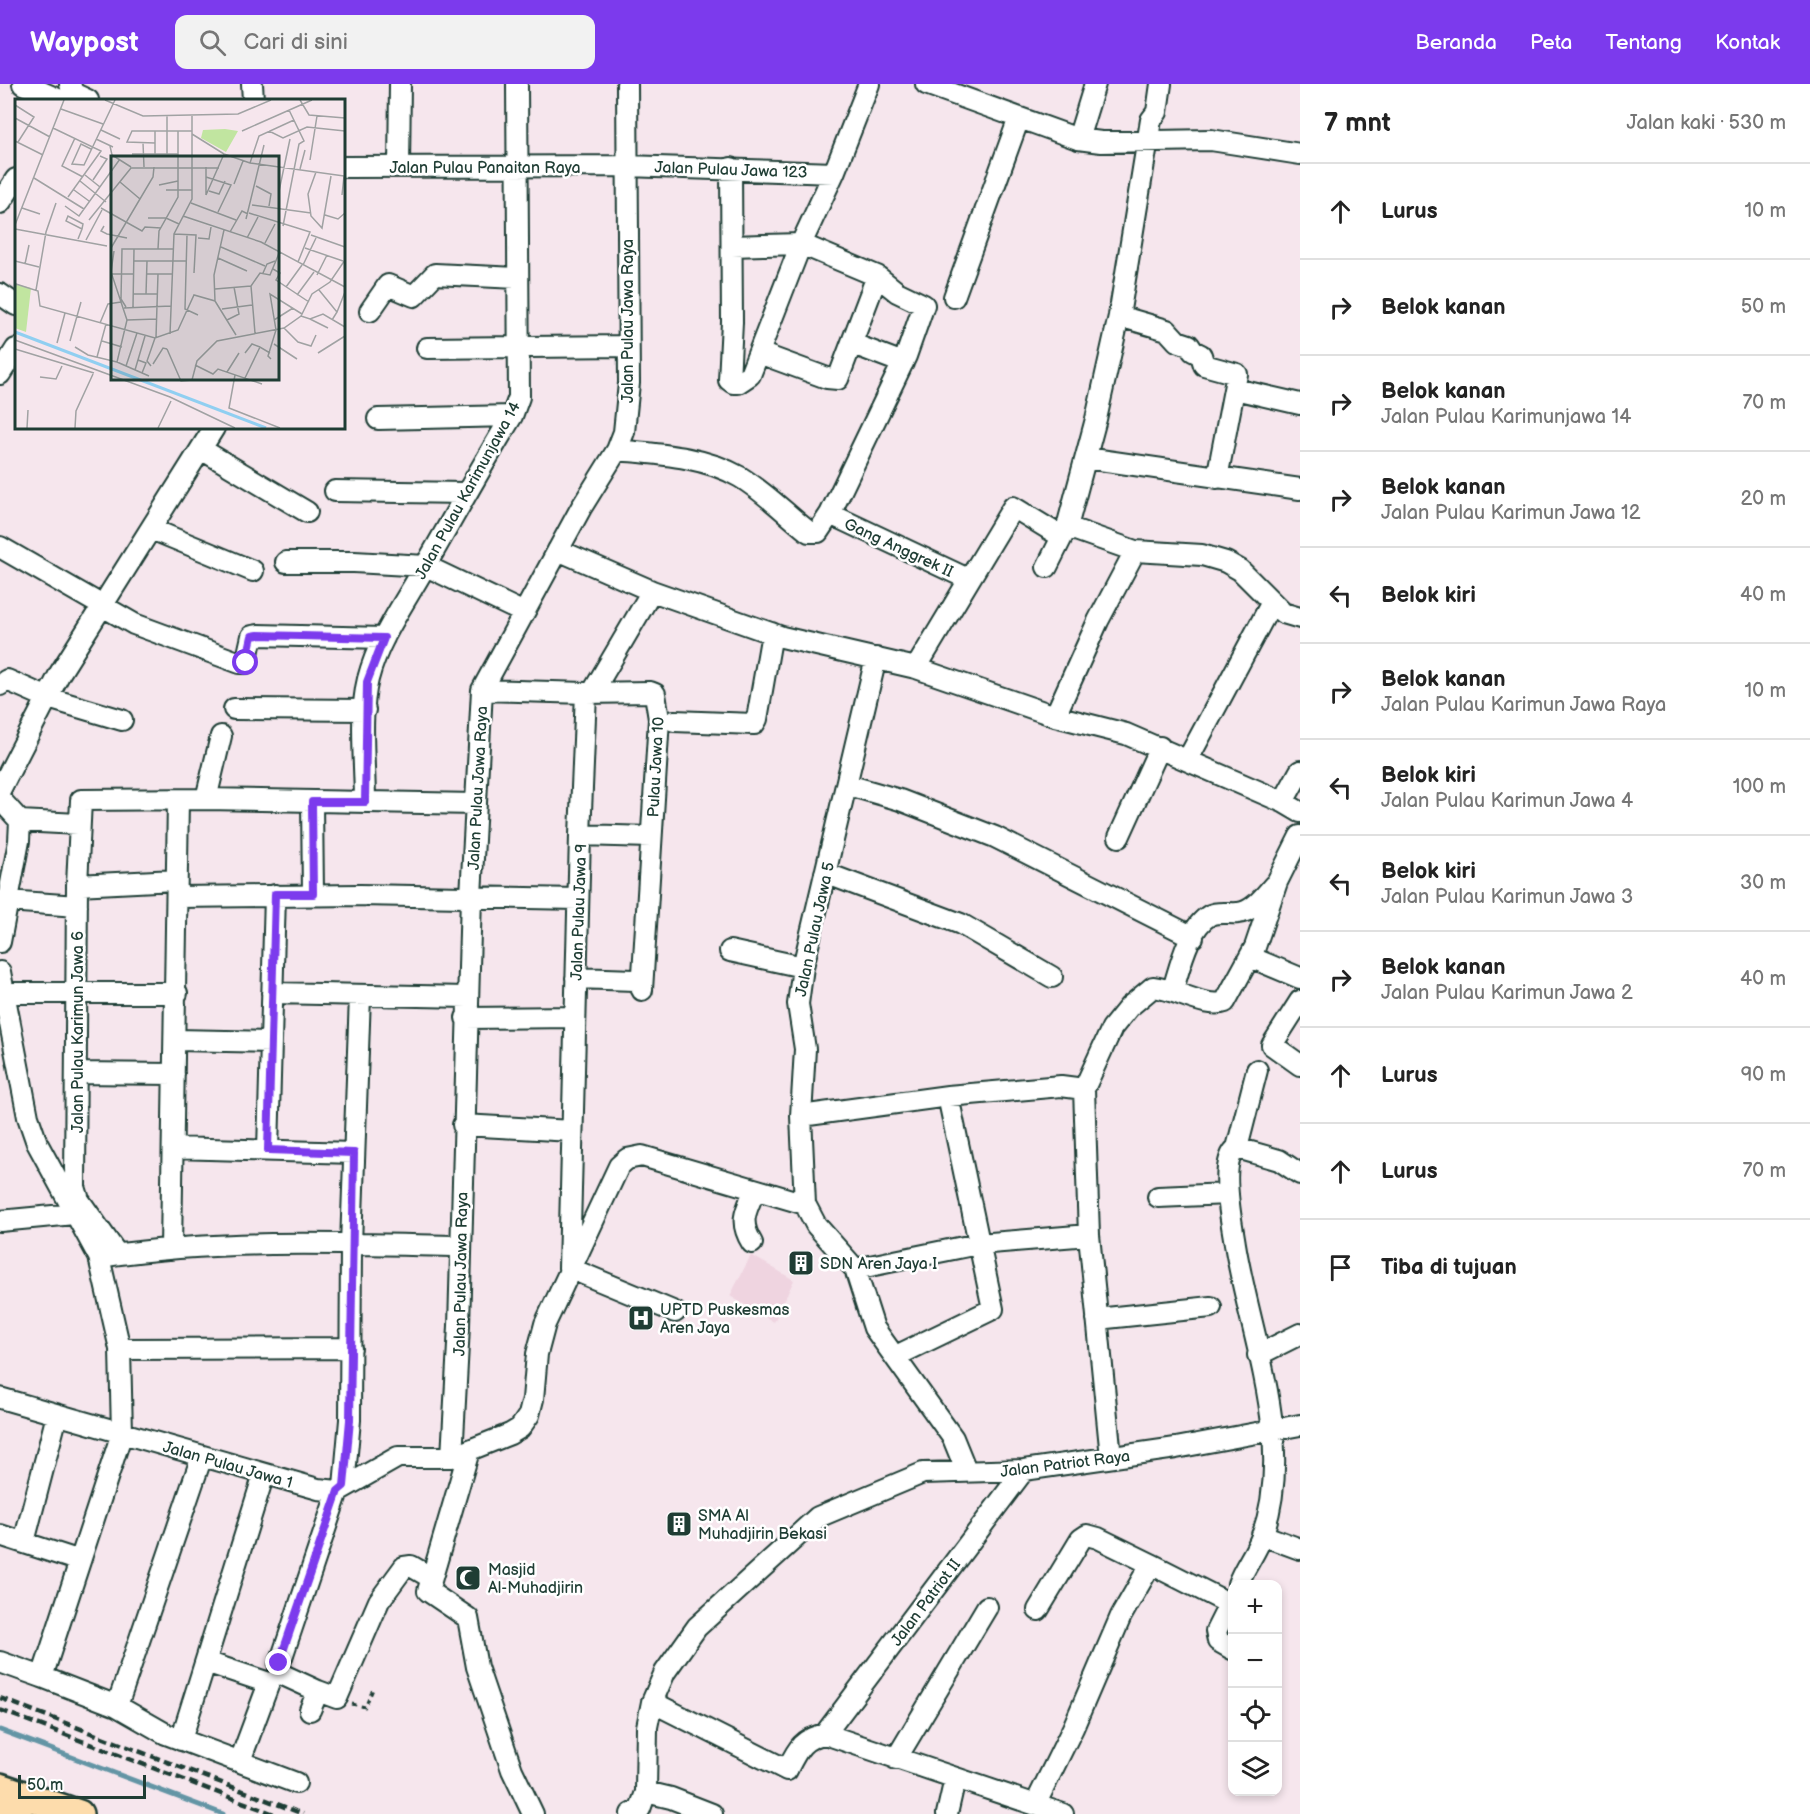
<!DOCTYPE html>
<html lang="id">
<head>
<meta charset="utf-8">
<style>
	body { margin:0; font-family:"Balsamiq Sans",sans-serif; background:#f2f2f2; color:#222 }
	.controls { position:absolute; right:18px; bottom:18px; display:grid; overflow:hidden; border-radius:12px; box-shadow:0 3px 9px #0003 }
	.controls button { width:54px; height:54px; display:grid; place-items:center; padding:0; border:0; border-bottom:2px solid #e0e0e0; background:#fff; color:#222; font:30px sans-serif }
	.scale { position:absolute; left:18px; bottom:15px; width:128px; box-sizing:border-box; padding-left:6px; border:3px solid #1f3d34; border-top:0; font-size:16px; line-height:21px; white-space:nowrap; color:#1f3d34; -webkit-text-stroke:4px #fff; paint-order:stroke }
	.stop { position:absolute; width:18px; height:18px; margin:-14px; border:4px solid #7c3aed; border-radius:50%; background:#fff }
	.stop.end { background:#7c3aed; border-color:#fff; box-shadow:0 2px 6px #0008 }
	.list { margin:0; padding:0; list-style:none }
	h2 { display:flex; justify-content:space-between; align-items:center; height:78px; margin:0; padding:0 24px; font-size:26px }
	h2 small { font-size:20px; font-weight:400; color:#767676 }
	.list li { display:grid; grid-template-columns:39px 1fr auto; gap:18px; align-items:center; box-sizing:border-box; height:96px; padding:0 24px; border-top:2px solid #e0e0e0 }
	.list b { display:block; font-size:22px; white-space:nowrap }
	.list p { margin:0; font-size:20px; white-space:nowrap; color:#767676 }
	.list em { font-size:20px; font-style:normal; color:#767676 }
	.icon { flex:none; width:33px; height:33px; fill:none; stroke:currentColor; stroke-width:2; stroke-linecap:round; stroke-linejoin:round }
	.map { position:relative; flex:none; width:1300px; height:1730px; overflow:hidden }
	header { display:flex; align-items:center; gap:36px; box-sizing:border-box; height:84px; padding:0 30px; background:#7c3aed; color:#fff }
	header strong { font-size:28px }
	nav { display:flex; gap:33px; margin-inline-start:auto; font-size:21px }
	.search { width:420px; height:54px; background:#f2f2f2; display:flex; align-items:center; gap:15px; box-sizing:border-box; padding:0 21px; border-radius:12px; color:#767676; font-size:22px }
	main { display:flex }
	aside { flex:1; background:#fff }
	.map>svg:first-child { display:block }
</style>
</head>
<body>
<header>
<strong>Waypost</strong>
<div class="search"><svg class="icon" aria-label="search" viewBox="0 0 24 24"><circle cx="10" cy="10" r="6"/><path d="M15 15l6 6"/></svg>Cari di sini</div>
<nav><a>Beranda</a><a>Peta</a><a>Tentang</a><a>Kontak</a></nav>
</header>
<main>
<div class="map">
<svg width="1300" height="1730" viewBox="0 0 1300 1730">
	<rect width="100%" height="100%" fill="#f6e6ed"/>
	<filter id="ink" filterUnits="userSpaceOnUse"><feTurbulence type="fractalNoise" baseFrequency=".0167" numOctaves="2"/><feDisplacementMap in="SourceGraphic" scale="12" xChannelSelector="R" yChannelSelector="G"/><feConvolveMatrix kernelMatrix="1 2 1 2 8 2 1 2 1" color-interpolation-filters="sRGB"/></filter>
	<g filter="url(#ink)">
		<path fill="#efd4e0" d="M751,1171L794,1196L774,1238L730,1212Z"/>
		<g fill="none" stroke-linecap="round" stroke-linejoin="round">
			<path stroke="#6395a5" stroke-width="5" d="M0,1646L223,1730"/>
			<g stroke="#1f3d34" stroke-width="24">
				<path id="minor" d="M23,0L60,16
					M70,0L73,9L88,16
					M252,0L253,16
					M926,0L1078,55L1101,58L1211,56L1300,70
					M1078,55L1095,0
					M344,83L627,82L834,89
					M399,83L400,0
					M731,84L732,238L729,296L733,299H738L750,291L801,160L834,89L869,0
					M0,119L16,95
					M0,210L16,221
					M954,213L1019,34
					M370,227L388,201L414,212L435,190L517,194
					M1119,232L1167,246L1177,257L1189,261L1193,267L1201,271L1204,281L1237,290L1217,394
					M853,260L903,279
					M427,264L628,262
					M759,269L827,294L838,295L877,192
					M0,290L16,265
					M1235,305L1300,320
					M378,335L512,332
					M201,365L307,428
					M617,366C657,370 704,372 740,393C765,408 786,430 809,448H818L830,430L906,272L924,221L897,208L877,192L801,160L732,162
					M1086,374L1300,405
					M335,407L465,409
					M830,430L968,495
					M1067,443L1135,467L1202,471L1226,478L1240,486L1283,529L1300,534
					M151,445L253,487
					M0,463L134,540L240,579H246L252,552L258,551L384,554
					M558,466L652,507L782,553L916,584L1055,632L1126,650L1283,718L1300,728
					M286,478H354L426,482L522,528
					M1047,483L1067,443L1096,335L1119,232L1151,36L1157,28L1161,0
					M876,574L803,883L798,920L805,965L801,1032L805,1120L816,1141L855,1185L874,1244L953,1354L966,1386
					M916,584L1013,423L1062,453
					M0,601L7,596L48,614L122,636
					M482,606L586,609L650,608L655,610L659,635L642,906
					M586,609L580,751L569,1184L675,1228
					M592,609L652,507
					M234,625L365,626
					M1055,632L1098,537L1135,467
					M674,637L754,640L757,635L772,549
					M1188,675L1271,520
					M848,701L900,716L995,753L1193,853
					M0,706L60,589L214,344
					M0,715L20,737L19,757L0,858
					M206,715L221,652
					M312,718L313,810
					M365,718C365,681 359,631 368,595C378,556 403,521 423,486C453,434 481,383 512,332L519,313L517,0
					M1283,718L1300,687
					M20,737L78,740
					M580,751L651,753
					M1119,753L1160,663
					M825,789L961,840L1052,893
					M77,801L175,796
					M178,813L360,811L578,815
					M7,817L77,822
					M730,867L803,883
					M1250,873L1300,894
					M0,888L28,1033L37,1059L99,1173L120,1265L122,1349L42,1593L117,1622L166,1650L296,1699
					M576,894L635,896L642,893
					M1173,905C1180,883 1188,844 1210,831C1218,827 1230,830 1238,829C1253,828 1264,812 1274,801
					M3,909H177
					M272,909L467,913
					M1300,917L1272,961L1300,981
					M466,934L575,933
					M176,956L271,958
					M77,989L174,990
					M801,1032L948,1012L1061,1002L1084,1005
					M463,1041L572,1047
					M173,1064L354,1069
					M1237,1064L1257,986
					M268,1066L275,811
					M1158,1113L1228,1110
					M0,1137L74,1130
					M752,1159C739,1138 745,1128 755,1106
					M171,1165L178,716
					M117,1170L79,1116L75,1103L77,801L81,716L206,715L476,720
					M106,1172C221,1155 344,1160 460,1162
					M855,1185L978,1160L1089,1151
					M1097,1235L1211,1223
					M120,1265L351,1264
					M1258,1271L1300,1250
					M896,1272L993,1225L948,1012
					M0,1314L318,1405L338,1407L398,1373H452L510,1350L520,1344L529,1331L533,1315L537,1270L545,1240L619,1082L627,1075L642,1072L805,1120
					M469,1367L428,1507L468,1534L477,1583L512,1686L533,1730
					M452,1373L459,1242L471,812L482,606L581,424L617,366L624,348L629,299L627,0
					M1111,1373L1089,1151L1084,1005L1112,944L1129,923L1153,903C1176,905 1206,925 1225,918L1255,863L1277,798L1300,752
					M344,1402L350,1336L351,1160L360,912
					M0,1451L80,1477
					M1262,1451L1300,1465
					M24,1458L57,1331
					M1238,1500C1244,1483 1256,1469 1262,1452C1296,1359 1250,1253 1235,1160C1232,1139 1218,1077 1237,1064L1279,1076L1300,1090
					M1232,1515L1216,1547L1218,1557L1232,1565
					M1038,1526L1081,1455L1087,1451L1098,1454L1151,1480
					M0,1578L42,1593
					M206,1578L269,1599L240,1677
					M318,1607L337,1614L379,1517L404,1483L411,1482L430,1493
					M652,1618L787,1686C797,1666 802,1654 825,1650L1063,1730
					M117,1622L202,1372
					M310,1626L318,1607L281,1590L279,1582L338,1407
					M825,1650L1024,1386
					M181,1656L264,1390
					M896,1675L987,1523
					M646,1708L671,1714L712,1730
					M1035,1721L1073,1644L1121,1532L1151,1480L1230,1520
					M631,1730L640,1725L646,1708L647,1643L652,1618L665,1588L697,1543L818,1433L923,1389L1024,1386L1176,1364L1300,1341
					M947,1730L955,1695"/>
			</g>
			<g stroke="#1f3d34" stroke-width="32">
				<path id="highway" d="M0,1703L79,1730
					M0,1724L18,1730"/>
			</g>
			<path stroke="#1f3d34" stroke-width="3" stroke-dasharray="4.5 4.5" stroke-linecap="butt" d="M352,1620L365,1623L374,1603"/>
			<use href="#minor" stroke="#fff" stroke-width="20"/>
			<use href="#highway" stroke="#fddcac" stroke-width="27"/>
			<path stroke="#1f3d34" stroke-width="4.5" stroke-dasharray="9 4.5" stroke-linecap="butt" d="M0,1614L303,1730
				M0,1626L274,1730"/>
		</g>
	</g>
	<g fill="none" stroke-linecap="round" stroke-linejoin="round" filter="url(#ink)">
		<path stroke="#7c3aed" stroke-width="8" d="M246,579L252,552L258,551L384,554L367,598L365,718H312L313,810H275L268,1066L354,1069L350,1336L344,1402L338,1407L279,1579"/>
	</g>
	<defs>
		<g id="building-square" transform="scale(1.35)"><rect x="-9" y="-9" width="18" height="18" rx="4" fill="#1f3d34" stroke="#fff"/><path d="M-4-6H4V6H1V3H-1V6H-4ZM-2.5-4.3h1.7v1.8h-1.7ZM.8-4.3h1.7v1.8H.8ZM-2.5-1h1.7V.8h-1.7ZM.8-1h1.7V.8H.8Z" fill="#fff"/></g>
		<g id="hospital-square" transform="scale(1.35)"><rect x="-9" y="-9" width="18" height="18" rx="4" fill="#1f3d34" stroke="#fff"/><path d="M-5-5h3v3.5h4V-5h3V5h-3V1.5h-4V5h-3Z" fill="#fff"/></g>
		<g id="mosque-square" transform="scale(1.35)"><rect x="-9" y="-9" width="18" height="18" rx="4" fill="#1f3d34" stroke="#fff"/><path d="M3.5-4.9A6 6 0 1 0 3.5 4.9A5 5 0 1 1 3.5-4.9Z" fill="#fff"/></g>
	</defs>
	<g fill-rule="evenodd">
		<use href="#building-square" x="801" y="1179"/>
		<use href="#hospital-square" x="641" y="1234"/>
		<use href="#building-square" x="679" y="1440"/>
		<use href="#mosque-square" x="468" y="1494"/>
	</g>
	<g text-anchor="middle" stroke-width="5" stroke-linejoin="round" paint-order="stroke">
		<g font-size="16" fill="#1f3d34" stroke="#fff">
			<text x="485" y="89">Jalan Pulau Panaitan Raya</text>
			<text transform="translate(731 85) rotate(2)" y="6">Jalan Pulau Jawa 123</text>
			<text transform="translate(627 237) rotate(-90)" y="6">Jalan Pulau Jawa Raya</text>
			<text transform="translate(467 406) rotate(-61)" y="6">Jalan Pulau Karimunjawa 14</text>
			<text transform="translate(899 463) rotate(25)" y="6">Gang Anggrek II</text>
			<text transform="translate(655 683) rotate(-87)" y="6">Pulau Jawa 10</text>
			<text transform="translate(477 704) rotate(-87)" y="6">Jalan Pulau Jawa Raya</text>
			<text transform="translate(578 828) rotate(-88)" y="6">Jalan Pulau Jawa 9</text>
			<text transform="translate(814 845) rotate(-78)" y="6">Jalan Pulau Jawa 5</text>
			<text transform="translate(77 948) rotate(-90)" y="6">Jalan Pulau Karimun Jawa 6</text>
			<text transform="translate(460 1190) rotate(-89)" y="6">Jalan Pulau Jawa Raya</text>
			<text transform="translate(1065 1379) rotate(-7)" y="6">Jalan Patriot Raya</text>
			<text transform="translate(228 1380) rotate(16)" y="6">Jalan Pulau Jawa 1</text>
			<text transform="translate(925 1518) rotate(-53)" y="6">Jalan Patriot II</text>
		</g>
		<g font-size="16" fill="#1f3d34" stroke="#fff" text-anchor="start">
			<text x="820" y="1185">SDN Aren Jaya I</text>
			<text x="660" y="1231">UPTD Puskesmas<tspan x="660" dy="18">Aren Jaya</tspan></text>
			<text x="698" y="1437">SMA Al<tspan x="698" dy="18">Muhadjirin Bekasi</tspan></text>
			<text x="488" y="1491">Masjid<tspan x="488" dy="18">Al-Muhadjirin</tspan></text>
		</g>
	</g>
	<g transform="translate(15 15)">
		<rect width="330" height="330" fill="#f6e6ed"/>
		<path d="M210,30L223,32L211,53L186,39L188,31ZM1,185L16,189L11,233L0,229Z" fill="#c1e5a0"/>
		<path fill="none" stroke="#90cff1" stroke-width="3" d="M0,233L251,329"/>
		<path fill="none" stroke="#a0a2a3" stroke-width="1.5" d="M90,1L128,17L223,15L256,1M285,1L294,16L330,19M0,6L19,18L3,43M46,10L88,25M152,16V55M0,19L35,38M38,29L86,52L53,98M86,31L105,40M227,32L297,1M254,32L268,39L292,28L330,32M177,35L209,55L235,64L329,77M60,39L47,67L68,78M81,40L98,48M0,42L28,56M128,44L129,68M140,44L112,43L117,32H177M95,47L97,56L116,68M76,50L66,45L57,65L69,66L100,1M117,55H163M140,55V32M295,61L302,17M235,64L244,37L279,21M191,68V96M285,70L290,51M301,73L293,95L296,117L307,129L316,77M70,76L85,88M191,78L216,86L203,113M19,79L69,110M78,81L92,60L85,57M65,82L91,103M105,83L125,100M219,85L228,62M144,86L163,82M241,87L256,95L254,107M59,91L74,102M151,91H177M194,92L204,95L210,82M264,92L275,40M191,96L209,55M327,96L329,77M176,104L221,121M237,106L296,114M50,107L64,117L105,60M7,109L25,115M86,109L127,132L130,128L146,129M234,114L295,133L283,163M310,116L323,120L330,114M168,117L246,143L330,188M133,119H151L164,125M231,120L249,46M74,121L116,69H204M0,126L49,1M89,127L86,132L92,135L112,139M268,127L284,45L289,42L274,11M0,130L92,147M215,133L227,112L233,115M159,135L181,136L179,174M172,136L170,210L183,216M296,136L330,148M183,139L194,140L196,128M232,139L243,118M63,140L67,130L68,125L53,117L51,122L67,130M71,141L87,111M250,144L260,125M206,148L250,167M96,149L138,78L139,68M290,149L328,162M143,150L144,132L163,98V32M99,152L96,173L112,221L102,263L134,277M203,159L232,172M0,162L24,168M119,162H171M10,165L14,146M288,166L301,139M258,170L265,174L261,181L294,203M248,174L252,165L260,162M97,175H119M131,175H157M302,176L312,156M271,188L287,166M0,189L1,185L23,192L25,207L140,239L163,231L179,196L200,202L221,236M200,190L236,187M21,191L31,133L41,104M304,191L322,213L317,221M118,195H142M131,195L132,162M282,196L299,173M200,202L199,176L209,131M111,208L106,200L107,150H158M118,208L119,150M109,209L156,207M207,210L237,206M322,213L330,193M286,217L295,220L308,215L330,228M295,220L313,229M112,221L142,220M212,221L224,215L219,188M259,221L278,209M85,224L93,205L106,203M269,229L283,243L296,247L301,236M240,234L236,187L245,174L255,176L265,152M155,235L159,135L177,100V16M141,238L143,175M0,241L155,298L220,329M55,242L66,203M87,242L107,248M42,244L50,214M259,245L282,260M60,248L73,256L102,263M0,250L79,274M152,250L166,282L177,281L182,262L202,242L269,229L286,217L297,195L315,183L330,161M230,254L237,245L245,248M303,254L330,237M82,258L91,225M256,260L253,257L261,231L255,195L287,215M123,261L131,264L127,274M138,265L148,249L152,250M180,266L198,275L203,270L247,285M111,267L122,234M136,267L132,262L140,239M120,271L130,237M212,273L224,254M220,276L214,309L265,329M25,278L41,280L47,267M230,279L245,248L255,254M12,329L13,311M60,329L61,312L78,275M143,329L156,302"/>
		<path fill="#1f3d34" fill-opacity="0.15" stroke="#1f3d34" stroke-width="3" d="M96,57H264V281H96Z"/>
		<rect width="330" height="330" fill="none" stroke="#1f3d34" stroke-width="3"/>
	</g>
</svg>
<div class="controls">
<button>+</button>
<button>−</button>
<button><svg class="icon" aria-label="locate" viewBox="0 0 24 24"><circle cx="12" cy="12" r="6"/><path d="M12 2v4M12 18v4M2 12h4M18 12h4"/></svg></button>
<button><svg class="icon" aria-label="layers" viewBox="0 0 24 24"><path d="M12 4l9 5-9 5-9-5zM3 14l9 5 9-5"/></svg></button>
</div>
<div class="scale">50 m</div>
<div class="stop" style="left:246px;top:579px"></div>
<div class="stop end" style="left:279px;top:1579px"></div>
</div>
<aside>
<h2>7 mnt<small>Jalan kaki · 530 m</small></h2>
<ul class="list">
<li><svg class="icon" aria-label="ahead" viewBox="0 0 24 24"><path d="M12 20V5M6 11l6-6 6 6"/></svg><div><b>Lurus</b></div><em>10 m</em></li>
<li><svg class="icon" aria-label="right" viewBox="0 0 24 24"><path d="M7 20v-9h11M14 6l5 5-5 5"/></svg><div><b>Belok kanan</b></div><em>50 m</em></li>
<li><svg class="icon" aria-label="right" viewBox="0 0 24 24"><path d="M7 20v-9h11M14 6l5 5-5 5"/></svg><div><b>Belok kanan</b><p>Jalan Pulau Karimunjawa 14</p></div><em>70 m</em></li>
<li><svg class="icon" aria-label="right" viewBox="0 0 24 24"><path d="M7 20v-9h11M14 6l5 5-5 5"/></svg><div><b>Belok kanan</b><p>Jalan Pulau Karimun Jawa 12</p></div><em>20 m</em></li>
<li><svg class="icon" aria-label="left" viewBox="0 0 24 24"><path d="M17 20v-9H6M10 6l-5 5 5 5"/></svg><div><b>Belok kiri</b></div><em>40 m</em></li>
<li><svg class="icon" aria-label="right" viewBox="0 0 24 24"><path d="M7 20v-9h11M14 6l5 5-5 5"/></svg><div><b>Belok kanan</b><p>Jalan Pulau Karimun Jawa Raya</p></div><em>10 m</em></li>
<li><svg class="icon" aria-label="left" viewBox="0 0 24 24"><path d="M17 20v-9H6M10 6l-5 5 5 5"/></svg><div><b>Belok kiri</b><p>Jalan Pulau Karimun Jawa 4</p></div><em>100 m</em></li>
<li><svg class="icon" aria-label="left" viewBox="0 0 24 24"><path d="M17 20v-9H6M10 6l-5 5 5 5"/></svg><div><b>Belok kiri</b><p>Jalan Pulau Karimun Jawa 3</p></div><em>30 m</em></li>
<li><svg class="icon" aria-label="right" viewBox="0 0 24 24"><path d="M7 20v-9h11M14 6l5 5-5 5"/></svg><div><b>Belok kanan</b><p>Jalan Pulau Karimun Jawa 2</p></div><em>40 m</em></li>
<li><svg class="icon" aria-label="ahead" viewBox="0 0 24 24"><path d="M12 20V5M6 11l6-6 6 6"/></svg><div><b>Lurus</b></div><em>90 m</em></li>
<li><svg class="icon" aria-label="ahead" viewBox="0 0 24 24"><path d="M12 20V5M6 11l6-6 6 6"/></svg><div><b>Lurus</b></div><em>70 m</em></li>
<li><svg class="icon" aria-label="arrive" viewBox="0 0 24 24"><path d="M6 21V4h12l-3 4 3 4H6"/></svg><div><b>Tiba di tujuan</b></div></li>
</ul>
</aside>
</main>
</body>
</html>
